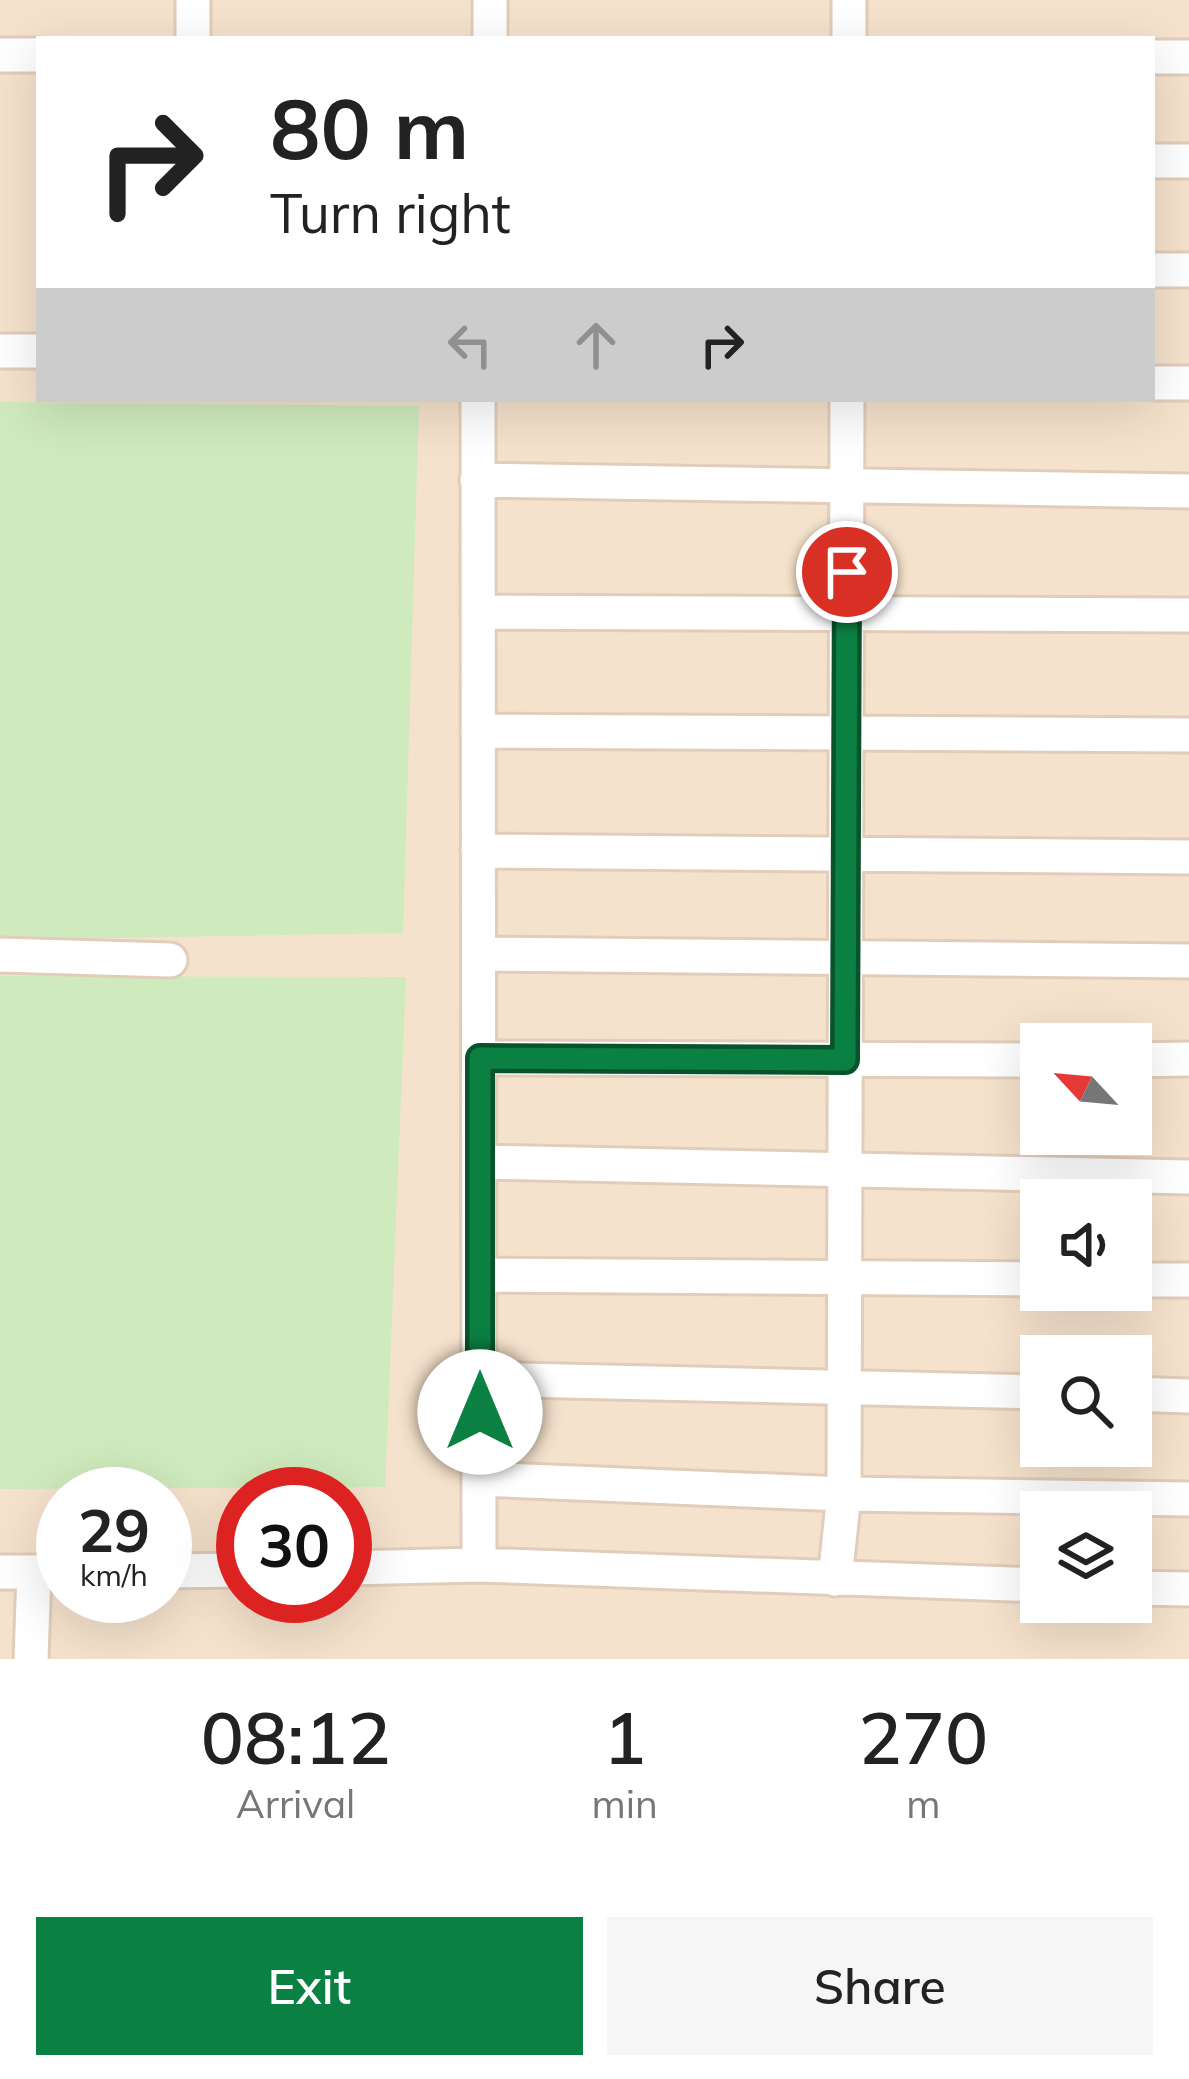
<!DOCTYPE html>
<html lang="en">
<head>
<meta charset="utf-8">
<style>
  body { margin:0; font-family:Mulish,sans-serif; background:#f6f6f6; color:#222; height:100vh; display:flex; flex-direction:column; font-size:45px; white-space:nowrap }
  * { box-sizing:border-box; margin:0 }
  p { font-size:39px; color:#767676 }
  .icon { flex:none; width:66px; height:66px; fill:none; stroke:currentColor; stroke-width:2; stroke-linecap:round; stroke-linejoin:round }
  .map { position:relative; height:1659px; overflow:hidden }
  .drawer { display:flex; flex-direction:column; background:#fff; flex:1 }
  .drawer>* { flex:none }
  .guide { position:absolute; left:36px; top:36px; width:1119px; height:366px; border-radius:0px; box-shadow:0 12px 48px #0002; background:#fff; color:#222; overflow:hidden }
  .needle { width:78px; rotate:296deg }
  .buttons { position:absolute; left:1020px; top:1023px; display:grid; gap:24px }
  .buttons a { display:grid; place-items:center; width:132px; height:132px; border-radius:0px; background:#fff; box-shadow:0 12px 48px #0002; font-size:60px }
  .speed { position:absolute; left:36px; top:1467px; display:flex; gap:24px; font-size:60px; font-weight:700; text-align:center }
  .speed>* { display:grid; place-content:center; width:156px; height:156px; border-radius:50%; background:#fff; box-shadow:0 12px 48px #0002; line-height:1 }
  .speed small { font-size:30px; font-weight:400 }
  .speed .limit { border:18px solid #d22; background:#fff; color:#111 }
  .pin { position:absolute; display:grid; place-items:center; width:102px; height:102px; color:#fff; margin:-51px; border:6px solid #fff; border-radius:50%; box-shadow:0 3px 12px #0007 }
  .me { position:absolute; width:132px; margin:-66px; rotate:0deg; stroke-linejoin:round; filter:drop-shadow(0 0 9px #0008) }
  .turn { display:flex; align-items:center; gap:42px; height:252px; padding:0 36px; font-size:54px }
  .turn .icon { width:156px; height:156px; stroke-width:2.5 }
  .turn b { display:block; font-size:84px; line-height:102px }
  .lanes { display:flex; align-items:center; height:114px; padding:0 36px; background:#0003; justify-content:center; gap:60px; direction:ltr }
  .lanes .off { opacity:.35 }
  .eta { display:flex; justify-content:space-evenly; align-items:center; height:204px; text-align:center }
  .eta b { font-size:72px; font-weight:600; line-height:84px }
  .action { display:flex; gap:24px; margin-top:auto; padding:24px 36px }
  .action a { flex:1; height:138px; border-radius:0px; background:#0b8043; color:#fff; font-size:48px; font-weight:600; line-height:138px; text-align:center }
  .action a+a { background:#f6f6f6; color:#222 }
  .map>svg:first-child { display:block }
  .residential { fill:#f5e2cc; fill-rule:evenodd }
  .green { fill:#cfeabd }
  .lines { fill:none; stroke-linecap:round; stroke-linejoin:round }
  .minor-casing { stroke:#e1cdba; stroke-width:39 }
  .minor { stroke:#fff; stroke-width:33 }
  .route-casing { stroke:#07532c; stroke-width:30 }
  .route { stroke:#0b8043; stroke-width:21 }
</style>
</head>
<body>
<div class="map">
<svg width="1189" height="1659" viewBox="0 0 1189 1659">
  <rect width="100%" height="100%" fill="#fdf1de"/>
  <!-- residential -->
  <path class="residential" d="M0 0H1189V1659H0ZM39 39H1152V399H39ZM1041 1044H1131V1134H1041ZM1041 1200H1131V1290H1041ZM1041 1356H1131V1446H1041ZM63 1494H165V1596H63ZM243 1494H345V1596H243ZM1041 1512H1131V1602H1041Z"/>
  <!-- green -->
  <path class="green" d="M0 402 419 406 403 933 0 940Z
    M0 976 406 977 385 1487 0 1489Z"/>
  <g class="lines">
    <!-- minor casing -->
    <g class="minor-casing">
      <path id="minor" d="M193 0V39
        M490 39V0
        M849 39V0
        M0 55H39
        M1152 57H1189
        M1152 161H1189
        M1152 270H1189
        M0 351H39
        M1152 383H1189
        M478 399 479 1565
        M477 480 1189 491
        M478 612 1189 615
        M478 731 1189 735
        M478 851 1189 857
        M479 954 1189 961
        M0 955 170 960
        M480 1058 1041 1060
        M1131 1060 1189 1059
        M480 1162 1189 1177
        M480 1275 1041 1279
        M1131 1280H1189
        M480 1379 1041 1392
        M1131 1394 1189 1396
        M479 1479 844 1494 1189 1499
        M345 1568 479 1565 1041 1585
        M165 1571 243 1570
        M0 1572H63
        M835 1579 844 1494 847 399
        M1131 1588 1189 1589
        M31 1659 34 1572"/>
    </g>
    <!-- minor -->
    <use href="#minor" class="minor"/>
  </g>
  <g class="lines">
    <!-- route casing -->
    <g class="route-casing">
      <path id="route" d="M480 1412V1058L845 1060 847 572"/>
    </g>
    <!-- route -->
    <use href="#route" class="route"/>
  </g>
</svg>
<div class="buttons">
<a><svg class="needle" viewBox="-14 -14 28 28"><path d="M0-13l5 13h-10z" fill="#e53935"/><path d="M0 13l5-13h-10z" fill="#767676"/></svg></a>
<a><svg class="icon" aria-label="sound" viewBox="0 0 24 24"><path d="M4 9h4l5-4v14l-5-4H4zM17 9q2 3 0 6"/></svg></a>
<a><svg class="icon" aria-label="search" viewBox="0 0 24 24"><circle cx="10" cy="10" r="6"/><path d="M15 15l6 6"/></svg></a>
<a><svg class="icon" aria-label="layers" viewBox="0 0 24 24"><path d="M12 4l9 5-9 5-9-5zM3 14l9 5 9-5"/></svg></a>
</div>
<div class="speed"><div>29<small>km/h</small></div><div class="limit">30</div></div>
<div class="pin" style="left:847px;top:572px;background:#d93025"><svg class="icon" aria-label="arrive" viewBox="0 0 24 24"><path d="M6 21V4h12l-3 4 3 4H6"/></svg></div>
<svg class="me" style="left:480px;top:1412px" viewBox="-20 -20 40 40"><circle r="19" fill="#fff"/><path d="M0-13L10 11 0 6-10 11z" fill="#0b8043"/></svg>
<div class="guide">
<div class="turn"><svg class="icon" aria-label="right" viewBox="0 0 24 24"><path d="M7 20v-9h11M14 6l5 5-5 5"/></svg><div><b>80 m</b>Turn right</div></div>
<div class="lanes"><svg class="icon off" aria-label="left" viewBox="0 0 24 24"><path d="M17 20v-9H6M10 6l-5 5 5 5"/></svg><svg class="icon off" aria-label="ahead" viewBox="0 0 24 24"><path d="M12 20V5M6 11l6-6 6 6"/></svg><svg class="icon" aria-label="right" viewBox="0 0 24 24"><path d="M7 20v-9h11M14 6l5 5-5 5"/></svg></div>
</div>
</div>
<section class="drawer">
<div class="eta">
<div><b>08:12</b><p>Arrival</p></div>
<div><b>1</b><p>min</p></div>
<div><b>270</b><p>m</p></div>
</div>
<div class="action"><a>Exit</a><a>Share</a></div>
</section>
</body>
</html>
